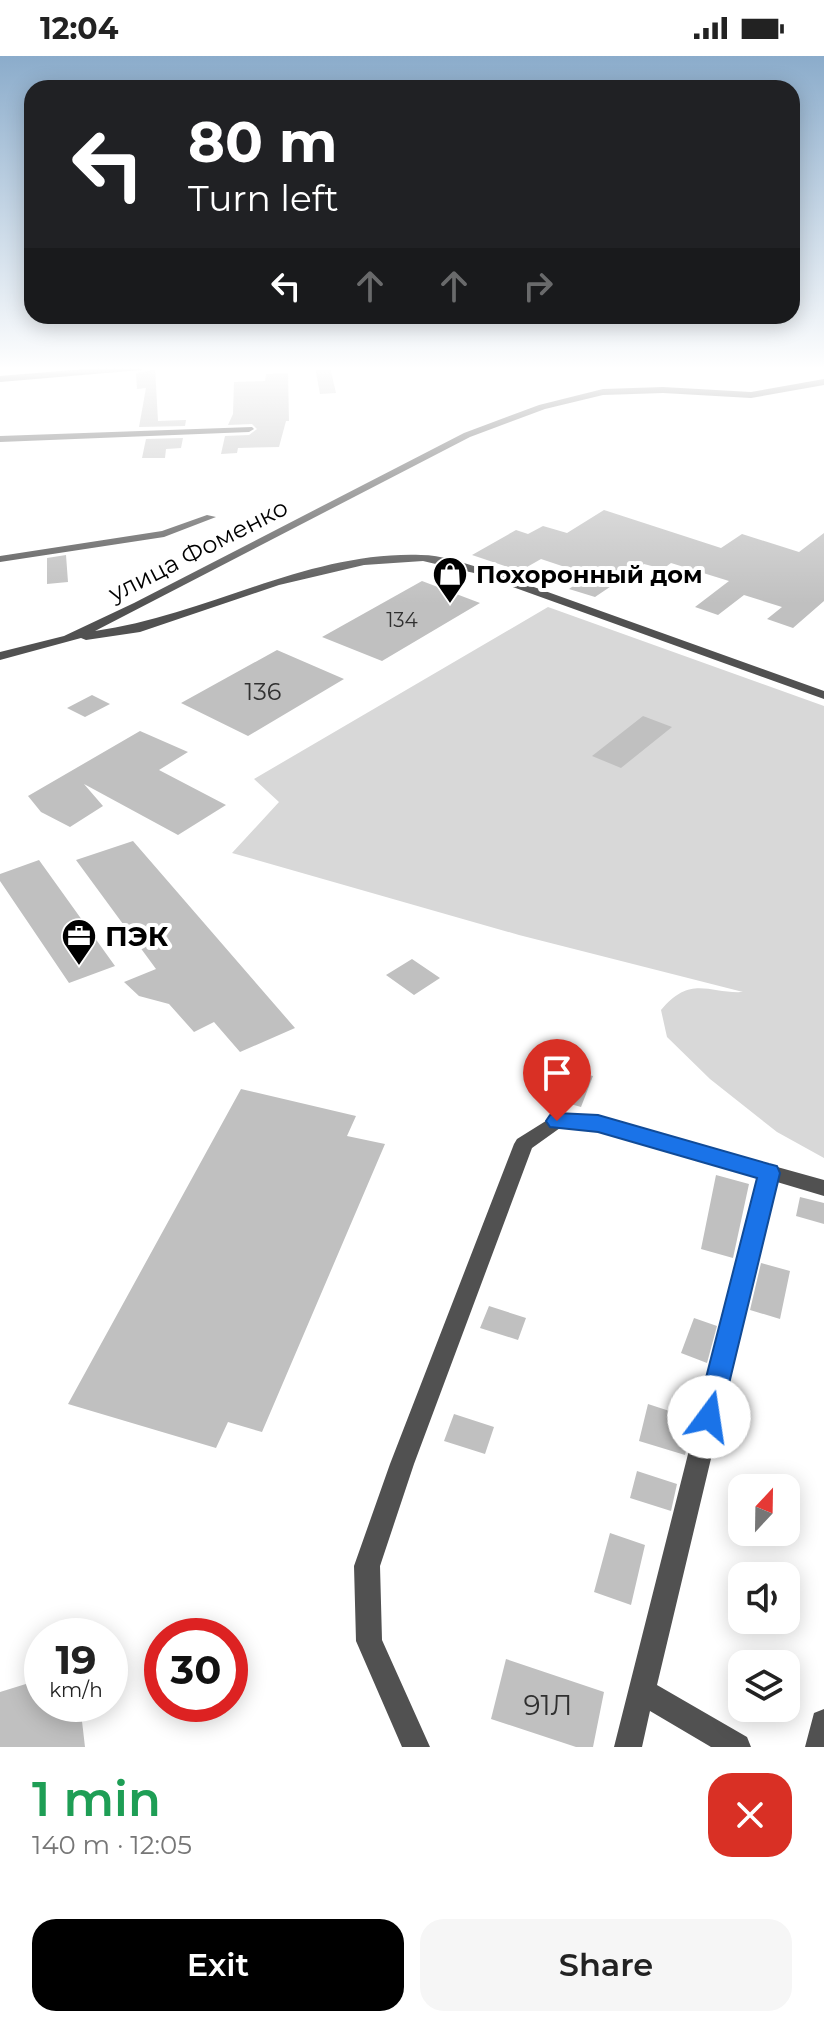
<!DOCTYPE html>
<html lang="en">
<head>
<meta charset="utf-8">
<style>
  body { margin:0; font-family:Montserrat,sans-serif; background:#f6f6f6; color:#222; height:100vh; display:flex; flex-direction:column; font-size:30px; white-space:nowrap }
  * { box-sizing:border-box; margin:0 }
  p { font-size:26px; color:#767676 }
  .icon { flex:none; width:44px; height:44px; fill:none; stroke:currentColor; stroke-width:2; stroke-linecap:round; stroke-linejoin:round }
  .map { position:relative; height:1691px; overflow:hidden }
  .panel { display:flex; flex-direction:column; background:#fff; flex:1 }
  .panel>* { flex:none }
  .hud { position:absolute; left:24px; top:24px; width:776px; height:244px; border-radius:24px; box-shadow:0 4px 20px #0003; background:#202124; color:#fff; overflow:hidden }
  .needle { width:52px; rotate:22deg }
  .controls { position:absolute; left:728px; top:1418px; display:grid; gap:16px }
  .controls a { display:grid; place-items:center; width:72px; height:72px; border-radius:16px; background:#fff; box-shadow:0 4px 20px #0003; font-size:40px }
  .speed { position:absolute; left:24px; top:1562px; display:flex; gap:16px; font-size:40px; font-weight:700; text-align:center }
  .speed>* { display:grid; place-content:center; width:104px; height:104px; border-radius:50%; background:#fff; box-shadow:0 4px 20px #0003; line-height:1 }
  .speed small { font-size:20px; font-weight:400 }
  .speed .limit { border:12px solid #d22; background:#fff; color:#111 }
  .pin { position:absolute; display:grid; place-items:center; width:68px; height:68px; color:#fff; margin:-82px -34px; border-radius:50% 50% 50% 0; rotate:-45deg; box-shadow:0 0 8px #0007 }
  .pin .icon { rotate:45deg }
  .me { position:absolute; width:88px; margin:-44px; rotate:14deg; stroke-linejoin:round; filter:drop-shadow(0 0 6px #0008) }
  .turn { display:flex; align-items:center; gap:28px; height:168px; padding:0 32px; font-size:36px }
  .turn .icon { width:104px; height:104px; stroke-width:2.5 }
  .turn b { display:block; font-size:56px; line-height:68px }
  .lanes { display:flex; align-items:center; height:76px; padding:0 32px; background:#0003; justify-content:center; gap:40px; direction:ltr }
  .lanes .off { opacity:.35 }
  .round { display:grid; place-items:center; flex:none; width:84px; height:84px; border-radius:24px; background:#f6f6f6 }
  .overview { display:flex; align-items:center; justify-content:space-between; height:136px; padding:0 32px }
  h1 { font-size:48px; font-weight:600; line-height:60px; color:#1e9e55 }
  .action { display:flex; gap:16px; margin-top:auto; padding:16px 32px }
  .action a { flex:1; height:92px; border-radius:24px; background:#000; color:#fff; font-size:32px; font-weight:600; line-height:92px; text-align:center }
  .action a+a { background:#f6f6f6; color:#222 }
  .status { display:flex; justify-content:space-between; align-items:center; height:56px; padding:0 40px; background:#fff; direction:ltr }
  .status svg { height:22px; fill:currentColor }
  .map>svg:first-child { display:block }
  .green { fill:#d8d8d8 }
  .building { fill:#c0c0c0 }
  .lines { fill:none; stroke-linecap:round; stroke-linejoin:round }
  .minor { fill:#515151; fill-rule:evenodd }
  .route { fill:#1a73e8; stroke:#114b97; stroke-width:2 }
  .labels { text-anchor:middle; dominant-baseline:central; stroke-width:8; stroke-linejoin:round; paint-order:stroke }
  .far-number-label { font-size:20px; fill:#303030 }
  .far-street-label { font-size:24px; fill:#000; stroke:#fff }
  .far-poi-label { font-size:24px; font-weight:bold; fill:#000; stroke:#fff; text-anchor:start }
  .number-label { font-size:24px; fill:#303030 }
  .poi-label { font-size:28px; font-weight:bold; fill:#000; stroke:#fff; text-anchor:start }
  .near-number-label { font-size:28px; fill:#303030 }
</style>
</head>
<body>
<div class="status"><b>12:04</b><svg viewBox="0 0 49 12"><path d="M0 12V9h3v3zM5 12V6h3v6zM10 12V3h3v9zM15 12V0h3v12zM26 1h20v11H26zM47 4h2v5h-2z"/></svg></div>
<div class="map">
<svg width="824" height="1691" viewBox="0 0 824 1691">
  <rect width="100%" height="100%" fill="#fff"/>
  <!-- green -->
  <path class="green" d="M548 551 824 650V1102L777 1076 710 1023 667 981 661 954C691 918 709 938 743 936L519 879 232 797 279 746 254 723Z"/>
  <!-- building -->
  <path class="building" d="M151 311H155L158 365 186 364 185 370 139 371 146 332 137 333 136 317 150 315Z
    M315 311H330L336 337 320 338Z
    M288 317 289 365H286L279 391 238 392 237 397 221 398 225 380 249 379 257 373 252 368 228 369 233 358 234 326 265 325 266 318Z
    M183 382 181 392 166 393 165 402H142L146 383Z
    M604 454 721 492 742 478 799 496 824 477V545L793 572 767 563 782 551 744 539 718 559 695 551 729 525 671 507 663 513 644 508 595 541 569 533 589 519 541 503 520 515 472 499 516 474 528 478 543 470 567 477Z
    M66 499 68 526 47 528V502Z
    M422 525 480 547 382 605 322 581Z
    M277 594 344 623 248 680 181 647Z
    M92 639 110 648 85 661 67 652Z
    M643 660 672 671 621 712 592 700Z
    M140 675 188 696 159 714 226 749 178 779 84 728 103 750 70 771 41 756 28 740Z
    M133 785 295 972 240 996 214 966 194 976 169 948 139 940 124 926 156 913 76 804Z
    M39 804 115 910 69 927 0 825V818Z
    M412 903 440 922 414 939 386 919Z
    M564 1013 593 1020 581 1051 553 1043Z
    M241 1033 356 1060 347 1080 385 1088 262 1376 228 1366 216 1392 68 1348Z
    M716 1119 749 1128 733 1202 701 1193Z
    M800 1141 824 1147V1168L796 1160Z
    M761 1207 790 1215 780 1263 750 1254Z
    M489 1250 526 1262 518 1284 480 1272Z
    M694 1262 717 1270 707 1307 681 1297Z
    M648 1348 694 1363 685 1399 639 1385Z
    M454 1358 494 1371 485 1398 444 1385Z
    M637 1415 677 1428 671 1455 630 1442Z
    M610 1477 645 1489 631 1549 594 1536Z
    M506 1603 604 1636 593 1691H576L491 1663Z
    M42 1623V1648H80L85 1691H0V1636Z"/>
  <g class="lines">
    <!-- minor -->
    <path class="minor" d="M109 311H145L141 314 0 326V320Z
      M824 323V329L751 342 663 337 603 339 545 353 470 381 95 575C205 560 307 495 421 499 441 499 462 507 481 512L824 635V643L474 517 423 505 364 509 279 529 140 576 86 584 81 582 0 604V596L64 580 134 547 464 377 539 349 603 333 663 331 751 336Z
      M252 371 254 373 249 376 0 386V380Z
      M207 459 216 461 164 481 0 506V500L162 475Z
      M557 1058 598 1061 824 1124V1140L777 1126 657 1629 747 1681 751 1691H711L650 1655 642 1691H614L758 1121 598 1075 560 1072 532 1092 414 1408 380 1510 382 1584 430 1691H402L356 1585 354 1510 390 1408 514 1088 517 1083Z
      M824 1653V1691H805L814 1657Z"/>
  </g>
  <!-- sky -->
  <linearGradient id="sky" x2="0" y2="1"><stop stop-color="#8baccb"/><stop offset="0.57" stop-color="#fff"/><stop offset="1" stop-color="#fff" stop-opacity="0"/></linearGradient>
  <rect width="824" height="548" fill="url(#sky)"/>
  <!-- route -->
  <path class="route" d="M557 1057 598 1059 769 1108 777 1110 780 1117 719 1369 709 1373 700 1369 696 1361 757 1122 598 1076 550 1071 546 1065 550 1059Z"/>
  <!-- icons -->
  <defs>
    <g id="shop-pin" transform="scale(1.8)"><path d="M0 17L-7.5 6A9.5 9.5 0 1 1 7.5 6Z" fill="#000" stroke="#fff"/><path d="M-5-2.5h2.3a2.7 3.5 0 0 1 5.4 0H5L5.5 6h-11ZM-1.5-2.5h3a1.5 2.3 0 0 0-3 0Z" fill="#fff"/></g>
    <g id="office-pin" transform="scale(1.8)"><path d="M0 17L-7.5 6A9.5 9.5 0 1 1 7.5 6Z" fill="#000" stroke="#fff"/><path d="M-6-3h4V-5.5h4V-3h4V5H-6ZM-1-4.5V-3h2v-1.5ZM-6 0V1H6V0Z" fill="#fff"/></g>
  </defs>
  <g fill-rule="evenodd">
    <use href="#shop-pin" x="450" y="518"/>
    <use href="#office-pin" x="79" y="880"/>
  </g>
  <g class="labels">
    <!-- far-number labels -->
    <g class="far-number-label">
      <text x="402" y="564">134</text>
    </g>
    <!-- far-street labels -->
    <g class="far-street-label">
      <text transform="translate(198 494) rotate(-27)">улица Фоменко</text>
    </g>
    <!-- far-poi labels -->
    <g class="far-poi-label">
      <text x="476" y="518">Похоронный дом</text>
    </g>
    <!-- number labels -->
    <g class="number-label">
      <text x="263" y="635">136</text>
    </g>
    <!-- poi labels -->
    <g class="poi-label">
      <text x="105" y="880">ПЭК</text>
    </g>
    <!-- near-number labels -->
    <g class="near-number-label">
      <text x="548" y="1649">91Л</text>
    </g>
  </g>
</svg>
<div class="controls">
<a><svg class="needle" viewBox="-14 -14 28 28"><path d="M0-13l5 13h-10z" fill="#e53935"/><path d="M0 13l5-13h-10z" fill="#767676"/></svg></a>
<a><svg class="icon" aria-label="sound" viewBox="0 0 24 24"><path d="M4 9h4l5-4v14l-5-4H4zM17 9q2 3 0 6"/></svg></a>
<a><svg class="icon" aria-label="layers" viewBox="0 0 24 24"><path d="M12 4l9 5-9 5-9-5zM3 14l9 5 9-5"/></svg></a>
</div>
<div class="speed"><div>19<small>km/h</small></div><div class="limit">30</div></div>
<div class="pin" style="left:557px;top:1065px;background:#d93025"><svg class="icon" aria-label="arrive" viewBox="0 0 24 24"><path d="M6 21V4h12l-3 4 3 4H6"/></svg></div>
<svg class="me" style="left:709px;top:1361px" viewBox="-20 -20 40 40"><circle r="19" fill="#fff"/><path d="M0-13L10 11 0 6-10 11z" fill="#1a73e8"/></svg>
<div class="hud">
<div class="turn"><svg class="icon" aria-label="left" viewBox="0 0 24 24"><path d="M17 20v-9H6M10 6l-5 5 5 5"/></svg><div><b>80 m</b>Turn left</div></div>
<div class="lanes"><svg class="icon" aria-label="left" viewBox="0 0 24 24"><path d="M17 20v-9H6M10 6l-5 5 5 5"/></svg><svg class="icon off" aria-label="ahead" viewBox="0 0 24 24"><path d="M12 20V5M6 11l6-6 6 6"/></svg><svg class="icon off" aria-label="ahead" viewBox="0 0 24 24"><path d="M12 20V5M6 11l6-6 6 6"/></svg><svg class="icon off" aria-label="right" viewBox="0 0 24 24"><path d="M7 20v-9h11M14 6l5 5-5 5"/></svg></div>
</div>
</div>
<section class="panel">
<div class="overview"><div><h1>1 min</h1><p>140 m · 12:05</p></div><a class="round" style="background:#d93025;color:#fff"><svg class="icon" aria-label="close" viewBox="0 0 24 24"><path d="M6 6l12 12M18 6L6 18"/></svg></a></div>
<div class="action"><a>Exit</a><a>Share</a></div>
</section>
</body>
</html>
